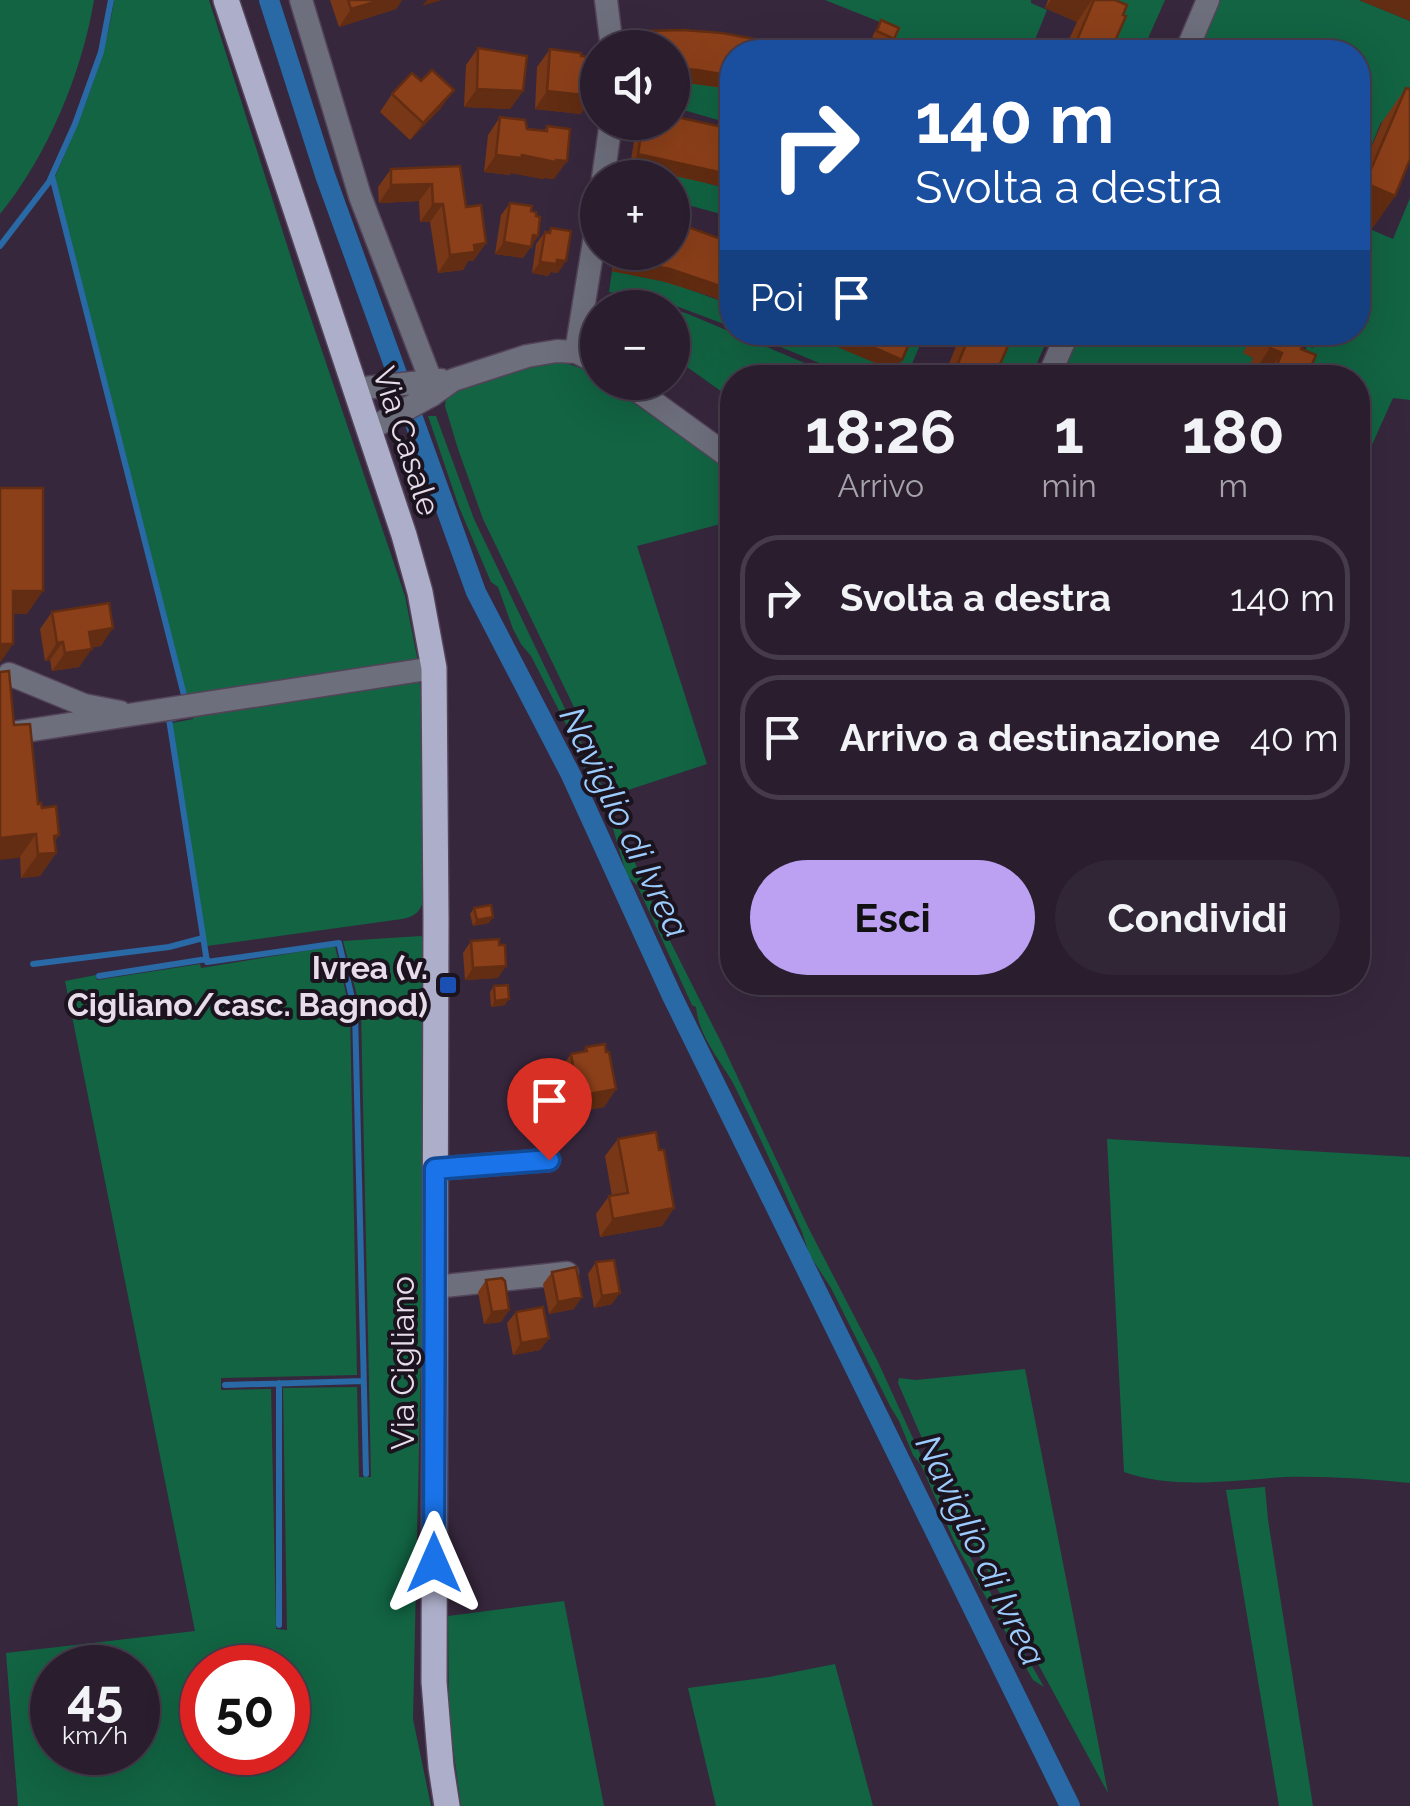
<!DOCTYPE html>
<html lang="it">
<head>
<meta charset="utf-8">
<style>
  body { margin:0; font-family:Raleway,sans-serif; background:#312636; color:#f1f3f6; height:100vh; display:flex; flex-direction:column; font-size:38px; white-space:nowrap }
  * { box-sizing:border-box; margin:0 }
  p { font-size:32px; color:#a5a2aa }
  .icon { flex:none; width:55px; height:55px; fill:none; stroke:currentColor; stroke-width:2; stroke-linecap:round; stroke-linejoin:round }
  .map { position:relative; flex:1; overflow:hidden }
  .panel { position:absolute; left:720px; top:365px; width:650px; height:630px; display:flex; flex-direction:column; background:#291d2e; border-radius:40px; box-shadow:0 10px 40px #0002,0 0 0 2px #453b4a }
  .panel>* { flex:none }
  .banner { position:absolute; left:720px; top:40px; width:650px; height:305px; border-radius:40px; box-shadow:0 10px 40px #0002,0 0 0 2px #453b4a; background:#1a4fa0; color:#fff; overflow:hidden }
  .buttons { position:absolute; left:580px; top:30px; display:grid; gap:20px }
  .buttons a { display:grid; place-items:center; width:110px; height:110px; border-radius:50%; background:#291d2e; box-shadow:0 10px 40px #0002,0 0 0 2px #453b4a; font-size:50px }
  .speed { position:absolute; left:30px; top:1645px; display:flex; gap:20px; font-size:50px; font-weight:700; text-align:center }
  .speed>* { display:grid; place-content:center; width:130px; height:130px; border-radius:50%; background:#291d2e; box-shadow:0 10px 40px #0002,0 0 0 2px #453b4a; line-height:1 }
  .speed small { font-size:25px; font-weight:400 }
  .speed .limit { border:15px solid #d22; background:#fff; color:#111 }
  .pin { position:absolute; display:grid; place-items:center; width:85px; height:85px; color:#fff; margin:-102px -42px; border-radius:50% 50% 50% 0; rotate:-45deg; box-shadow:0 0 10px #0007 }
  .pin .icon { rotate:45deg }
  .me { position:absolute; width:110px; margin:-55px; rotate:0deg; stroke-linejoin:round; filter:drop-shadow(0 0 8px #0008) }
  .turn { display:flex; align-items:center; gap:35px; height:210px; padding:0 30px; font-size:45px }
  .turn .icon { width:130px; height:130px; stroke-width:2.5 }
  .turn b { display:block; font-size:70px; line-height:85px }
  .then { display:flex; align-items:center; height:95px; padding:0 30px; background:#0003; gap:20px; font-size:38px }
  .eta { display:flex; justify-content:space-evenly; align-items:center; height:170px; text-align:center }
  .eta b { font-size:60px; font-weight:700; line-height:70px }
  .primary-button { display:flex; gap:20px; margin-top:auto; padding:20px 30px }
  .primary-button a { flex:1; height:115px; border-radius:60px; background:#bca0f2; color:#111; font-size:40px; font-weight:700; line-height:115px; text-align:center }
  .primary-button a+a { background:#312636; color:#f1f3f6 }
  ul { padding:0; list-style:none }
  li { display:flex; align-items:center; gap:30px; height:125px; margin:0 20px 15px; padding:0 10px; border:5px solid #453b4a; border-radius:40px }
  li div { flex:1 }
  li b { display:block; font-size:38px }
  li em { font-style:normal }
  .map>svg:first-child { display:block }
  .green { fill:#126443; fill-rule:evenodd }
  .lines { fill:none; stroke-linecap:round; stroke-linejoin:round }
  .stream { stroke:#2969a5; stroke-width:6 }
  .canal { stroke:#2969a5; stroke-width:20 }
  .minor-casing { stroke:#534459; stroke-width:25 }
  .major-casing { stroke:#534459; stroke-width:28 }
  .minor { stroke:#6e6f7c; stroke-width:22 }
  .major { stroke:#adafca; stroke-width:25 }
  .wall { fill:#783716 }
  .shaded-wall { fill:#622d12 }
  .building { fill:#8c401a; stroke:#622d12; stroke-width:2.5 }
  .route-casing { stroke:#114b97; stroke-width:25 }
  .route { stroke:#1a73e8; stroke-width:18 }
  .transit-dot { fill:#1a4fb4; stroke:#1b131d; stroke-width:4 }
  .labels { text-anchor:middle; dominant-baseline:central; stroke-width:8; stroke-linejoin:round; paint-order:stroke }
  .street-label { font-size:32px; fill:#e7dcea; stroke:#1b131d }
  .poi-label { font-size:32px; font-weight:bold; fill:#e7dcea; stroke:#1b131d; text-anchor:end }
  .water-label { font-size:35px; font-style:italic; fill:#9cccfe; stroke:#1b131d }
</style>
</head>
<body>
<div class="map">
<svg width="1410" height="1806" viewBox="0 0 1410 1806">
  <rect width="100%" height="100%" fill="#37273d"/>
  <!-- green -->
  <path class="green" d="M0 0H94C82 73 47 157 0 214Z
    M114 0H209L301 289 405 596 418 662 187 698 55 177C80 119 105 62 114 0Z
    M825 0H1031V3L1047 10 1030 52H885L895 28Z
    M1107 0H1165L1142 52H1101Z
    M1219 0H1359L1410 21V87L1393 127 1381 122 1358 179V52H1196Z
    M672 81 732 88V124L673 107Z
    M630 166 676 175 732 190V217L673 201 672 178H628Z
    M1410 198V400L1393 398 1358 476V378L1305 377 1299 365 1307 346 1313 348 1320 333 1358 332V244L1364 246 1368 235 1358 230V224L1393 239Z
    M612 271 671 283 732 305V327L668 303 609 292Z
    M673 309 688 314 838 377 732 378V399L673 357Z
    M747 333H925L906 378 853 377Z
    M1004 333H1050L1031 377 985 378Z
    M1072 333H1264L1243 352 1253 358 1248 371 1251 373 1249 377 1053 378Z
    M548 361C567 362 581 367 597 377L598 382 605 383 732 472V521L637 546 707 764 616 794 483 519 458 449 445 406 446 398 451 393Z
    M428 416H436L474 519 603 788 659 919 722 1044 808 1227 878 1362 957 1534 1044 1687 1033 1680 955 1543 921 1465 913 1455 899 1421 890 1406 831 1288 809 1254 802 1232C780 1182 758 1132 733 1083 719 1058 699 1037 696 1007L692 1005 637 885 627 876 609 815 592 788 571 734 531 656 521 644 513 629 498 587 491 582 459 507Z
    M419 681 423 699 426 896C420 910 418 916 402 919L207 946 172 723 193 719 192 712Z
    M421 936 427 941V1088L413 1719 431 1806H18L6 1653 195 1631 65 981 96 975 97 980 200 964 201 968 335 946 350 1011 357 1375 221 1378V1390L271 1389 276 1629 287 1630 283 1388 357 1387 359 1477H371L361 1011 343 941ZM52 1668H138V1752H52ZM202 1668H288V1752H202Z
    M1107 1139 1410 1157V1483C1369 1479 1328 1476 1286 1477 1234 1480 1174 1490 1124 1472Z
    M1025 1369 1108 1793 978 1553 937 1473 898 1383 899 1378 916 1380Z
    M1265 1487 1268 1520 1313 1806H1279L1226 1490Z
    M564 1601 604 1806H461L449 1718 448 1616Z
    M835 1664 873 1806H716L688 1688 769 1677Z"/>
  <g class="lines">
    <!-- stream -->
    <path class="stream" d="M52 176 186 703
      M0 246 49 182 75 124 101 52 111 0
      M175 718 169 719 207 962 339 943 355 1011 366 1474
      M33 964 169 947 203 938
      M99 976 207 959
      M279 1383V1625
      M225 1385 363 1381"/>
    <!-- canal -->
    <path class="canal" d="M269 0 325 175 476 592 571 775 672 996 1070 1806"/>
    <!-- minor casing -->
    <g class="minor-casing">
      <path id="minor" d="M301 0 360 196 428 373 427 380 432 395
        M606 0 612 48
        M1186 52 1208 0
        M603 178 611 122
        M576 352 598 217
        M1048 378 1068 332
        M626 382 732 459
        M355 389 441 380
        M370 429 432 395 453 380 527 356 557 351 576 352 598 363
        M9 674 84 705 120 712
        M0 735 434 668
        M435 1169 549 1160
        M435 1287 567 1273"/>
    </g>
    <!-- major casing -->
    <g class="major-casing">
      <path id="major" d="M226 0 404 535 420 592 434 668 436 919 434 1682 441 1767 447 1806"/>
    </g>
    <!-- minor -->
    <use href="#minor" class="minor"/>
    <!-- major -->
    <use href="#major" class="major"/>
  </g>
  <!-- wall -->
  <path class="wall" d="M330 0H402L396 9 339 27Z
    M1048 0H1115L1123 15 1115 41 1107 52H1063L1077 22 1045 8Z
    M881 20 894 39 890 45 872 37Z
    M683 30 722 33 760 40 797 51 796 52H732V89L672 81V48H636V43L644 31Z
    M478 48 523 91 510 109 464 107 466 65Z
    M550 49 581 114 535 109 537 67Z
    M1410 87V159L1395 196 1371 230 1358 224V179L1382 122 1406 88 1409 89Z
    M392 94 441 108 410 140 380 112Z
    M500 117 527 129 544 131 547 126 554 179 544 178 543 179 511 173 510 175 484 172 488 135Z
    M637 122H672L720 186 630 166Z
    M460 166 466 207 486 243 473 261H468L463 270 438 273 430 222H420L419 201 379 203 378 187 391 169Z
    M510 203 538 236 523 258 495 254 501 215Z
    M551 228 558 273 551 272 548 276 532 273 536 244 545 232H548Z
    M732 243V305L710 296 662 281 612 271 615 252H672Z
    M962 332H1014L994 378H943Z
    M1254 332H1308L1301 349 1306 378H1249L1251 373 1247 371 1253 358 1243 353Z
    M52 612 101 646 92 647 79 667 52 671 50 660 45 661 40 629Z
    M14 725 38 804 42 808 59 835 55 841 56 853 40 876 21 878Z
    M474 908 489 923 473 926 470 914Z
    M471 941 498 978 465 980 463 953Z
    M494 986 505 1005 491 1007 490 992Z
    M586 1047 616 1089 604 1107 566 1114 558 1072 571 1054 583 1052Z
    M618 1139 659 1150 674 1208 662 1226 600 1237 596 1214 609 1196H612L605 1156Z
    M596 1262 612 1304 594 1308 588 1274Z
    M552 1272 574 1309 549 1314 543 1284Z
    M486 1280 509 1310 501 1322 484 1324 478 1292Z
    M516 1312 549 1338 540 1350 513 1355 507 1323Z"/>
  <!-- shaded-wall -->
  <path class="shaded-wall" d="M381 0H402L396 9 339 27 351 9Z
    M427 0H442L422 6Z
    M1051 0H1092L1077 22 1045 8Z
    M1359 0H1410V21Z
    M672 68 698 70 732 76V89L672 81Z
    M477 89 523 91 510 109 464 107Z
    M454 90 441 108 410 140 423 123Z
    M547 91 593 96 581 114 535 109Z
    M638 154 732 175V190L720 186 630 166Z
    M496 155H522L567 161 554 179 544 178 543 179 511 173 510 175 484 172Z
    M1365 183 1395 196 1371 230 1358 224V194Z
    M432 184 419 201 379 203 391 185Z
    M433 204H443L430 222H420Z
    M533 235 538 236 523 258 495 254 504 242Z
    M486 243 473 261H468L463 270 438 273 450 255 474 245Z
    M621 259 670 269 732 290V305L710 296 662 281 612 271Z
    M557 260 566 261 558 273 551 272 548 276 532 273 540 262Z
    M802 332H839L902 360 894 371Z
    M1270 348 1282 353 1265 376V362L1254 378H1250Z
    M13 591H43L27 614H0Z
    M113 628 101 646 77 650 89 632Z
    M63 642 50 660 45 661 57 643Z
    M0 644H13L0 663Z
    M92 649 79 667 52 671 65 653Z
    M36 834 19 858 0 860V838Z
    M59 835 46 853H56L40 876 21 878 38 854 54 836Z
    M493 917 489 923 473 926 477 920Z
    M506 966 498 978 465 980 473 968Z
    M509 999 505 1005 491 1007 495 1001Z
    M616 1089 604 1107 566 1114 578 1096Z
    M674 1208 662 1226 600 1237 613 1219Z
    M620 1293 612 1304 594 1308 602 1296Z
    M582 1297 574 1309 549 1314 558 1302Z
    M509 1310 501 1322 484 1324 492 1312Z
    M549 1338 540 1350 513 1355 521 1343Z"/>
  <!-- building -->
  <path class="building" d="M348 0H381L351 9Z
    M1094 0H1115L1127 5 1123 15 1126 16 1115 41 1112 40 1106 52H1072Z
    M881 20 899 28 894 39 877 31Z
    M683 30 722 33 760 40 797 51 796 52H732V76L698 70 672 68V48H646L644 31Z
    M478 48 527 56 523 91 477 89Z
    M550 49 581 53V56L597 58 593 96 547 91Z
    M432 70 454 90 423 123 392 94 412 73 421 81Z
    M1406 88 1410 89V159L1395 196 1365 183Z
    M672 116 732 129V175L638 154 643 122H672Z
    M500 117 525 120 527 129 547 131V126L570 129 567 161 556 160 555 162 522 155V158L496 155Z
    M460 166 466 207 481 205 486 243 474 245 475 252 450 255 443 204H433L432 184 391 185V169Z
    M510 203 532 206 531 211 536 212V216L540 217 538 236 533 235 531 247 504 242Z
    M672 224 691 228 732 243V290L670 269 621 259 622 252H672Z
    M551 228 571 231 566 261 557 260V264L540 262 545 232 550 233Z
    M839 332H914L902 360Z
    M971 332H1014L994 378H952Z
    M1273 332H1308L1301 349 1316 355 1306 378H1268L1260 374 1265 362 1276 367 1282 353 1270 348 1274 339 1271 337Z
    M0 488H43V591H13V644H0Z
    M109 603 113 628 89 632 92 649 65 653 63 642 57 643 52 612Z
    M9 671 14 725 30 724 38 804 41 803 42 808 56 806 59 835 54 836 56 853 38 854 36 834 0 838V672Z
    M491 905 493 917 477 920 474 908Z
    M499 939V945H505L506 966 473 968 471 941Z
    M508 985 509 999 495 1001 494 986Z
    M605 1044 606 1052H609L616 1089 578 1096 571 1054 587 1051 586 1047Z
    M656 1132 659 1150H664L674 1208 613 1219 609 1196 628 1193 618 1139Z
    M614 1260 620 1293 602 1296 596 1262Z
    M576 1267 582 1297 558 1302 552 1272Z
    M502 1278 505 1281 509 1310 492 1312 486 1280Z
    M543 1307 549 1338 521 1343 516 1312Z"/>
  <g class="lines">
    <!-- route casing -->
    <g class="route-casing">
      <path id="route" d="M434 1563 435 1169 549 1160"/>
    </g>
    <!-- route -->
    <use href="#route" class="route"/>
  </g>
  <!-- markers -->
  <rect class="transit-dot" x="438" y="975" width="20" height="20" rx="5"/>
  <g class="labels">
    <!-- street labels -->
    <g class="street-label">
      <text transform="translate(407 441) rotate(72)">Via Casale</text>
      <text transform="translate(402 1363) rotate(-90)">Via Cigliano</text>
    </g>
    <!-- poi labels -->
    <g class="poi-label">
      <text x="428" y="967">Ivrea (v.<tspan x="428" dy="37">Cigliano/casc. Bagnod)</tspan></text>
    </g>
    <!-- water labels -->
    <g class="water-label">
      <text transform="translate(625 822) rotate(64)">Naviglio di Ivrea</text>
      <text transform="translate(981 1550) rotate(64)">Naviglio di Ivrea</text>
    </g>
  </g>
</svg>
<div class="buttons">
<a><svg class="icon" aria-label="sound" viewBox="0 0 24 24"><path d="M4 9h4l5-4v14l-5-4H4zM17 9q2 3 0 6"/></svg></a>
<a>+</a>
<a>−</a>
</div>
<div class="speed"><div>45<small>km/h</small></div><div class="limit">50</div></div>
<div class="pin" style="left:549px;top:1160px;background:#d93025"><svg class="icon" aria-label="arrive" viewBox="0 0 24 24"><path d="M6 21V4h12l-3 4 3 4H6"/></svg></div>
<svg class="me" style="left:434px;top:1563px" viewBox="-20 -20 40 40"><path d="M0-17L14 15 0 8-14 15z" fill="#1a73e8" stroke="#fff" stroke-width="4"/></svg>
<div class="banner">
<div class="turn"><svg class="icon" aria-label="right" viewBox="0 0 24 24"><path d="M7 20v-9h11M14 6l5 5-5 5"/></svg><div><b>140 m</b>Svolta a destra</div></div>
<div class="then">Poi<svg class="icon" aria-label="arrive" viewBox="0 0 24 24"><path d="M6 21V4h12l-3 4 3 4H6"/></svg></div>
</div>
<section class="panel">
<div class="eta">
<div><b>18:26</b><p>Arrivo</p></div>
<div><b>1</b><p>min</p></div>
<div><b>180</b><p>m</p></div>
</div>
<ul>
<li><svg class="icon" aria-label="right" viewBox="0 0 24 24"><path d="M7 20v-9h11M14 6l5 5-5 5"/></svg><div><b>Svolta a destra</b></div><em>140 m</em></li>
<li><svg class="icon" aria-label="arrive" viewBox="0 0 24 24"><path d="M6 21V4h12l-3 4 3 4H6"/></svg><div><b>Arrivo a destinazione</b></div><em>40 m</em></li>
</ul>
<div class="primary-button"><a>Esci</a><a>Condividi</a></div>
</section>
</div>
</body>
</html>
